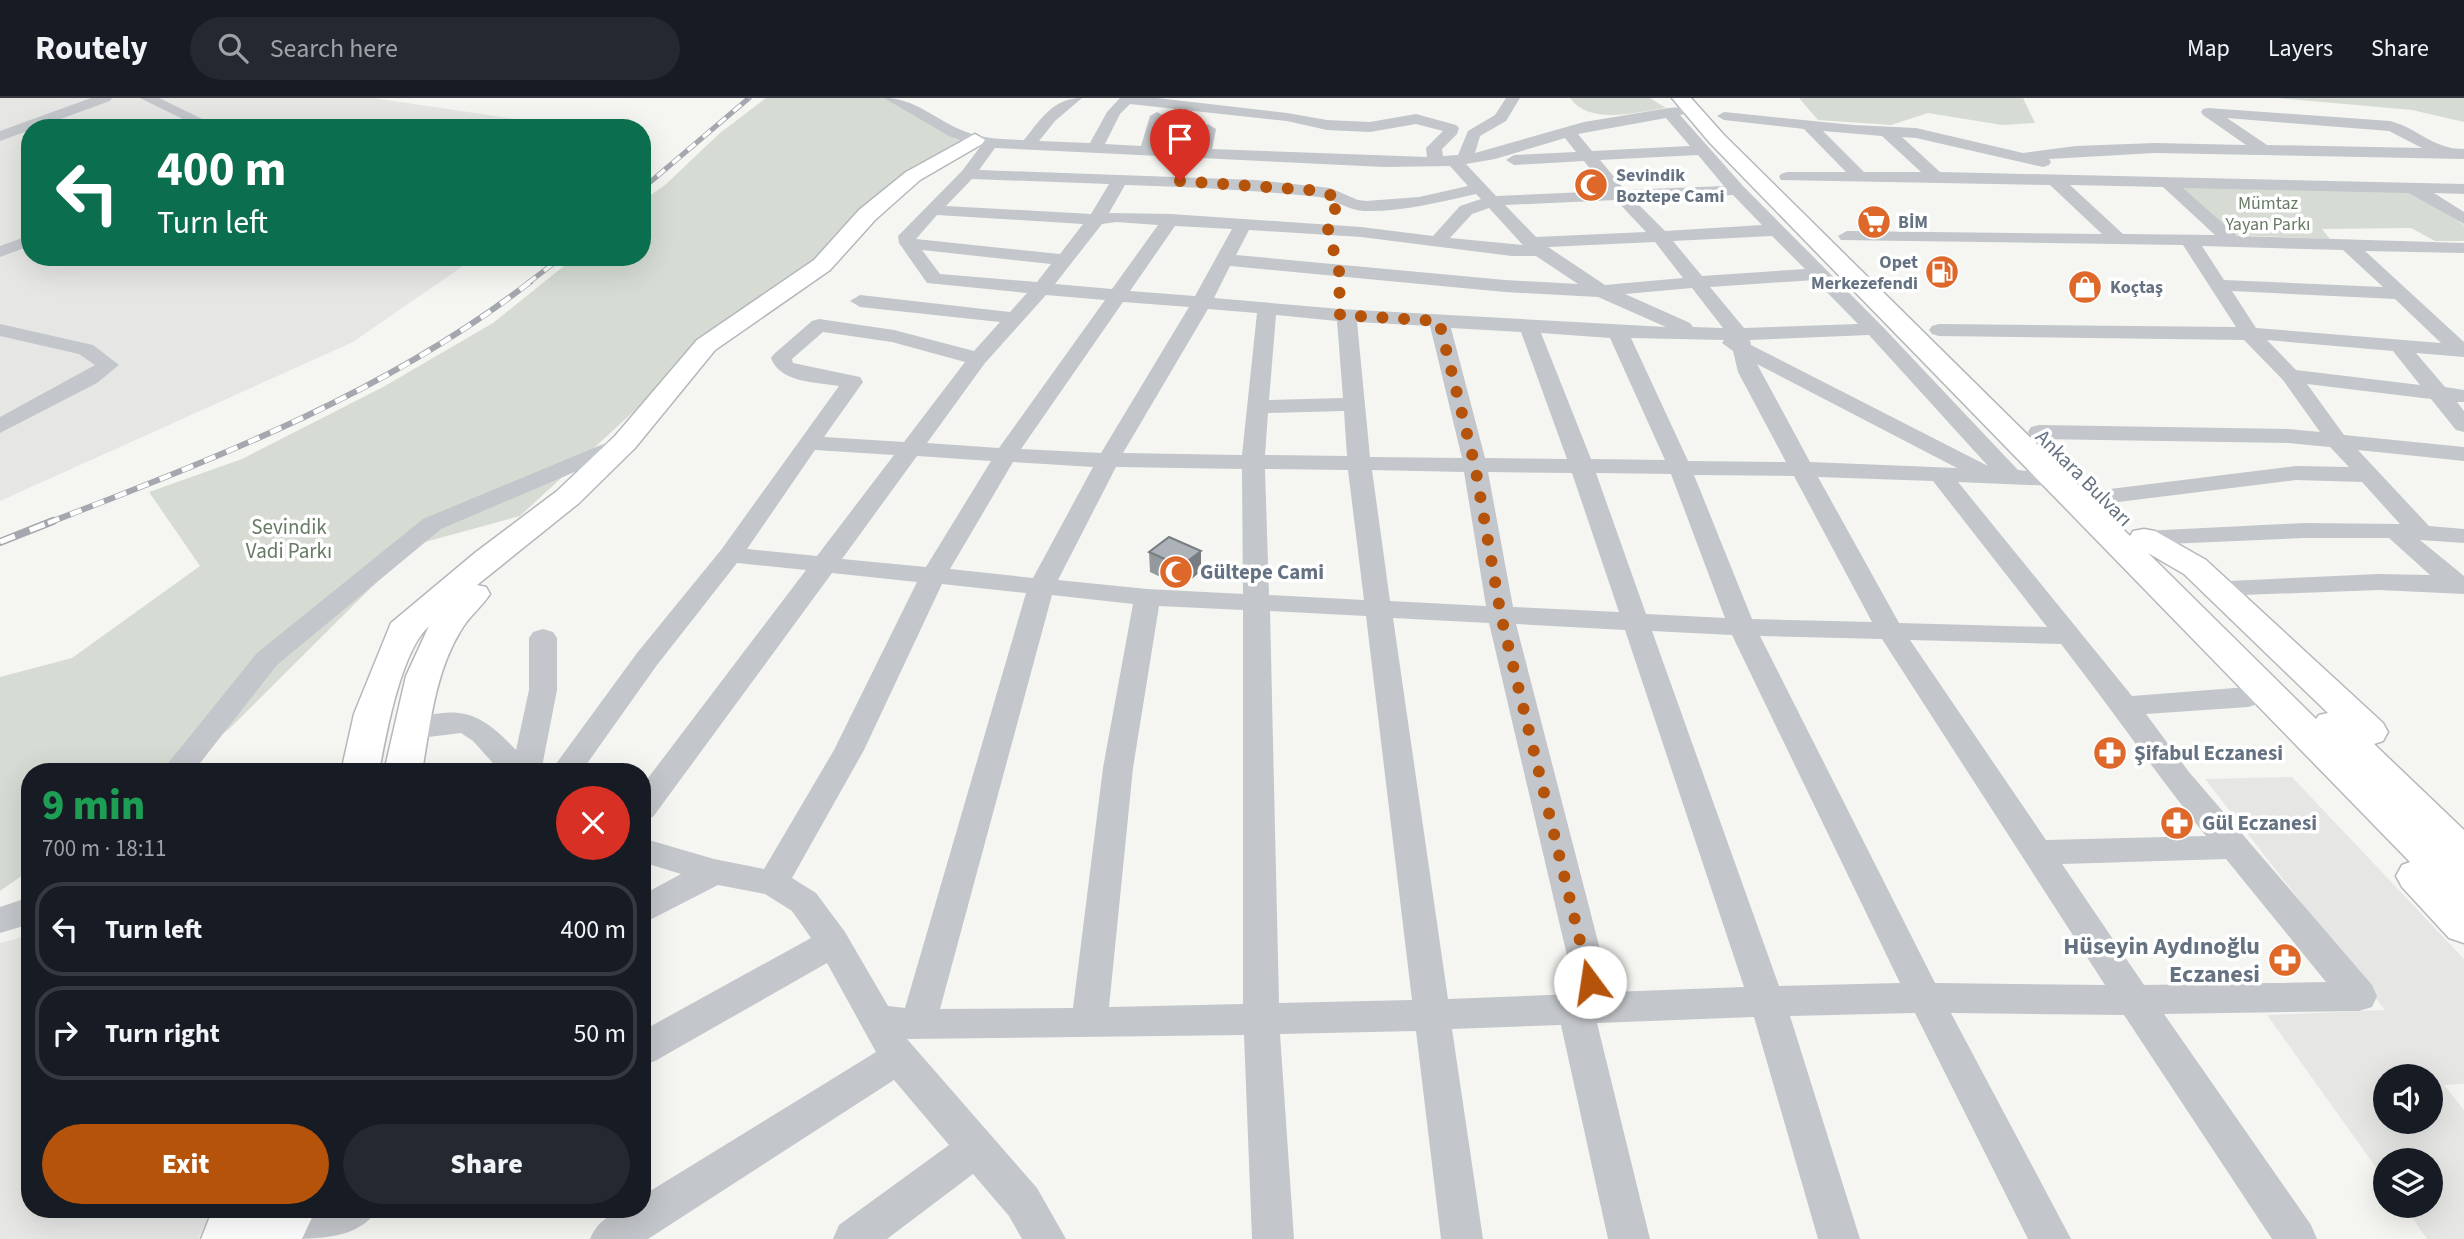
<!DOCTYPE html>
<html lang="en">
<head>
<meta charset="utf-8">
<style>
  body { margin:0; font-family:"Source Sans 3",sans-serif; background:#242831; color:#f1f3f6; height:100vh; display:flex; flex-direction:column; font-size:26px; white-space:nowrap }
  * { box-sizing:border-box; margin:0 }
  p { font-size:23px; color:#9ea1a6 }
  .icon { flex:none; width:38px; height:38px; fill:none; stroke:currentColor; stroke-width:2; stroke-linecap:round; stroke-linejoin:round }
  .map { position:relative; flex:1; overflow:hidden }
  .sheet { position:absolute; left:21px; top:665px; width:630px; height:455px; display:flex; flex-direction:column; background:#171b24; border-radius:28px; box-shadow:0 7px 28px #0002 }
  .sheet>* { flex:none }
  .banner { position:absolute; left:21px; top:21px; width:630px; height:147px; border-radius:28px; box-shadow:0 7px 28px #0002; background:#0b6e4f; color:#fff; overflow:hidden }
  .buttons { position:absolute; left:2373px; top:966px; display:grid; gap:14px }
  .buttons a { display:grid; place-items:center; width:70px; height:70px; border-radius:50%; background:#171b24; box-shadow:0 7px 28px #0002; font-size:35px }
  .pin { position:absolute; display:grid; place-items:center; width:60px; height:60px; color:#fff; margin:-72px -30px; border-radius:50% 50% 50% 0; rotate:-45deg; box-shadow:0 0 7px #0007 }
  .pin .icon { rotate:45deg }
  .me { position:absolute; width:77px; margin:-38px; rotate:346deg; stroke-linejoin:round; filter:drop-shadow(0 0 5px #0008) }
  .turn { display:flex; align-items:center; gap:24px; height:147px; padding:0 21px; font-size:32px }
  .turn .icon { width:91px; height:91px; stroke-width:2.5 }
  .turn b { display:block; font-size:49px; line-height:60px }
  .round { display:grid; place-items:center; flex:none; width:74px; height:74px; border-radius:37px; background:#242831 }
  .headline { display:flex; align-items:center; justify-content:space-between; height:119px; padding:0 21px }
  h1 { font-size:42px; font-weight:800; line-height:52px; color:#1e9e55 }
  .action { display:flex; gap:14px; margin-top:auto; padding:14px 21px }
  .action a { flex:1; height:80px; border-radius:42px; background:#b45309; color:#fff; font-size:28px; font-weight:800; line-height:80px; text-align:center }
  .action a+a { background:#242831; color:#f1f3f6 }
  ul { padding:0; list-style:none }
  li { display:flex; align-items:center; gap:21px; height:94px; margin:0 14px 10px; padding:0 7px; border:4px solid #363941; border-radius:28px }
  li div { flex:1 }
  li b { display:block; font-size:26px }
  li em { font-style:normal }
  header { display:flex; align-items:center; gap:42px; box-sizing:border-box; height:98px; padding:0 35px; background:#171b24; border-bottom:2px solid #363941 }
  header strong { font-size:33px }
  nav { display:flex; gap:38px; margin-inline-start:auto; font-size:24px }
  .search { width:490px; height:63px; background:#242831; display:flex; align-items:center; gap:18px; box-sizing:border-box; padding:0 24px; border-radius:38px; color:#9ea1a6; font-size:26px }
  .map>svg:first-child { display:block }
  .built { fill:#e6e7e5; fill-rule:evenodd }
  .green { fill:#d6dcd3 }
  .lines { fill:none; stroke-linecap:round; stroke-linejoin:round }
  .major-casing { stroke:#b4b8bc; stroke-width:3 }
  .minor { fill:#c3c6ca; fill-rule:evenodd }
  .major { fill:#fff; fill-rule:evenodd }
  .rail-far2-casing { stroke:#a4a8ae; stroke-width:5 }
  .rail-far1-casing { stroke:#a4a8ae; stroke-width:6 }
  .rail-casing { stroke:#a4a8ae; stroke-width:8 }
  .rail-far2 { stroke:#fff; stroke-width:3.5; stroke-dasharray:10; stroke-linecap:butt }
  .rail-far1 { stroke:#fff; stroke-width:4.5; stroke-dasharray:12; stroke-linecap:butt }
  .rail { stroke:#fff; stroke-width:5; stroke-dasharray:16; stroke-linecap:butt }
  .wall { fill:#94999e }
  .shaded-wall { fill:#787d81 }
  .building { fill:#acb2b8; stroke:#787d81; stroke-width:2 }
  .route { stroke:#b45309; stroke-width:12; stroke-dasharray:0 21.6 }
  .labels { text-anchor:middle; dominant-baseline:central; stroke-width:7; stroke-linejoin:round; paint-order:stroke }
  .far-poi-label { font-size:18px; font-weight:bold; fill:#657282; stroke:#fff; text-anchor:start }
  .far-park-label { font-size:18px; fill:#667a64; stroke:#fff }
  .street-label { font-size:21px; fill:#657282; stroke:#fff }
  .park-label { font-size:21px; fill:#667a64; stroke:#fff }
  .poi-label { font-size:21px; font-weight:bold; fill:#657282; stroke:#fff; text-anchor:start }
  .near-poi-label { font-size:24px; font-weight:bold; fill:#657282; stroke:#fff; text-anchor:end }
</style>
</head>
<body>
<header>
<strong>Routely</strong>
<div class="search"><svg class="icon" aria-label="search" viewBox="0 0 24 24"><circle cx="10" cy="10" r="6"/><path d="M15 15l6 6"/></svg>Search here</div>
<nav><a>Map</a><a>Layers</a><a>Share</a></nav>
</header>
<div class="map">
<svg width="2464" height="1141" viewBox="0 0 2464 1141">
  <rect width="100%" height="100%" fill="#f5f6f2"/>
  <!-- built -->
  <path class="built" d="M0 0H374L576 30H30V159H476L353 244 0 403Z
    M2292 679 2464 861V986L2444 987 2464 1012V1141H2427L2404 1108H2431V1062H2385V1082L2267 917 2385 912 2205 681ZM2385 978H2431V1024H2385Z
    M30 837V1111H213L198 1141H0V845Z"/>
  <!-- green -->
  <path class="green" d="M766 0H891L954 35 975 42 941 60 841 147 706 247 520 418 414 447 229 631 168 674H30V772L0 793V579L72 560 200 468 149 394 242 361 383 289 493 225 575 159H642V103L665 87 720 35Z
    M1570 0H1650L1666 10C1637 14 1590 28 1570 0Z
    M1799 0H2023L2035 25 2002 27 1928 15 1891 27 1818 22Z
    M2278 0H2464V24L2412 12Z
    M2181 89 2413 94 2464 127V143H2435L2411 130 2322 131 2330 141 2235 137Z"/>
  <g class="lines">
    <!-- major casing -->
    <g class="major-casing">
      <path id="major" d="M1672 0H1691L1724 37 2130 438 2133 433 2144 431 2155 433 2206 462 2383 625 2388 634 2383 643 2374 646 2464 732V845L2449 840 2402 789 2396 778 2402 767 2410 764 1710 45ZM2148 455 2184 476 2328 615 2319 617 2316 621Z
        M975 36 985 42 982 46 920 82 875 122 830 172 715 252 635 350 579 405 477 487 486 489 490 496C481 510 468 519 460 534 435 575 430 627 422 674H384L406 578 429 528C401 553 386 636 379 674H341L354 616 391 525 476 454 557 393 615 338 697 242 814 162 859 112 906 74Z
        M213 1111H316L302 1141H201Z"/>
    </g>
    <!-- minor -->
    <path class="minor" d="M91 0H112L110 3 0 43V33Z
      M140 0H159L221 30H201Z
      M884 0C914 0 932 19 959 31 980 41 1001 41 1024 42 1041 21 1053 0 1082 0L1055 23 1039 43 1090 45 1107 14 1120 0H1157L1287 15 1327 22 1370 24 1416 16 1456 27 1459 30 1457 36 1442 51 1443 58 1458 57 1468 33 1495 17 1506 0H1520L1506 23 1480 38 1475 55 1584 24 1669 10 1696 8 1698 11 1696 14 1680 17 1743 88 1881 227 2018 372 2063 376 2067 381 2063 386 2055 388 1958 384 2132 598 2248 589 2258 592 2262 599 2258 606 2248 609 2146 616 2189 674 2372 887 2377 898 2372 909 2359 913 2164 916 2311 1127 2317 1141H2272L2124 917 1951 915 2071 1141H2028L1915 915 1790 918 1860 1141H1818L1754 919 1597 925 1650 1141H1608L1561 927 1452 931 1483 1141H1441L1416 933 1280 936 1294 1141H1252L1244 937 907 941 1037 1090 1066 1141H1022L1009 1118 973 1076 887 1141H833L839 1127 949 1047 894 982 648 1141H590C600 1118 618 1111 642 1111V1098L876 954 827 865 655 963 642 968V933L811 840 792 813 765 796 718 787 642 826V797L681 776 642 764V740L714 761 764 771 834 652 917 484 832 475 653 719 642 722V688L806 472 737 465 657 567 581 674H550L637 555 721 452 839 288C816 284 780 285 771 260L774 256 812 223 819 221 894 232 974 253 1000 224 860 209 850 203 860 197 1010 214 1027 195 927 185 899 145 898 138 962 73 980 49 949 38ZM1130 6 1287 23 1327 32 1370 34 1416 26 1443 33 1426 50 1427 59 1212 51 1216 31 1208 26 1200 31 1196 50 1156 48 1164 18 1157 14 1150 18 1141 48 1105 46 1120 16ZM1666 20 1690 48 1592 53 1578 36ZM1565 40 1576 54 1514 57 1506 62 1514 67 1584 63 1608 93 1496 98 1466 66 1495 61ZM995 50 1385 69 1450 68 1468 88 1419 99 1366 103 1358 102 1330 90 1256 82 979 72ZM1698 57 1724 88 1625 92 1600 62ZM972 81 1109 86 1091 116 946 108ZM1125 87C1190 89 1254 92 1319 99 1335 101 1347 112 1364 113 1402 114 1439 104 1476 96L1481 101 1460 108 1433 138 1361 129 1171 116 1109 115ZM1733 97 1762 127 1665 133 1634 102ZM1616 102 1646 134 1536 139 1505 107ZM1489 110 1521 145 1523 147 1450 140 1472 116ZM937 117 1083 126 1060 156 916 141ZM1116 124 1158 127 1112 191 1055 186 1102 126ZM1175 128 1232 131 1195 198 1130 193ZM1249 132 1361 139 1512 158H1536L1578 186 1505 182 1236 157ZM1772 138 1805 171 1702 178 1673 143ZM1655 144 1683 180 1605 187 1548 149ZM922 152 1051 166 1037 184 940 176ZM1230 168 1505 194 1598 199 1666 229 1340 211 1214 200ZM1815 182 1858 226 1744 230 1710 189ZM1692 190 1723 230 1693 229 1690 225 1625 196ZM1046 197 1105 202 999 350 927 345 985 265ZM1123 204 1189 209 1101 355 1021 351ZM1208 211 1257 215 1242 357 1123 355ZM1276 217 1337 223 1343 300 1269 302ZM1357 224 1430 228 1462 360 1370 359ZM1451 230 1521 234 1567 361 1485 360ZM823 234 892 244 965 264 904 344 824 339 863 284 860 279 793 265 792 261ZM1541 235 1610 240 1665 362 1591 361ZM1869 237 1988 368 1751 247 1750 242ZM1631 240 1724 242 1722 245 1733 253 1738 274 1786 364 1688 363ZM1757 266 1957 370 1810 364ZM1344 313 1347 358 1265 357 1268 315ZM815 352 894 357 817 458 747 451ZM917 358 991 363 926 469 842 461ZM1013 364 1093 369 1033 480 950 471ZM1116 369 1242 371 1243 496 1147 491 1058 482ZM1265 371 1348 372 1364 502 1269 497ZM1372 372 1464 374 1486 508 1390 503ZM1488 374 1572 375 1619 514 1513 509ZM1596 375 1671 376 1725 520 1646 516ZM1694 377 1794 378 1872 524 1752 521ZM1818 379 1933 383 2047 529 1899 525ZM942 486 1026 495 905 910 888 908 845 834 816 795 792 780 864 652ZM1052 497 1133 506 1103 670 1073 910 940 911ZM1159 508 1243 512V906L1109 909 1133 670ZM1270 513 1366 518 1412 902 1279 905ZM1393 520 1489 525 1576 896 1448 901ZM1516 526 1625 532 1744 889 1611 894ZM1652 533 1732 537 1900 885 1779 888ZM1760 538 1882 541 2105 887 1935 885ZM1910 542 2061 546C2111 610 2156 676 2206 738L2046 742ZM2226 761 2326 884 2144 887 2062 766Z
      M2208 10 2390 23C2420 31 2432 51 2464 51V61L2155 55 2049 61 2051 64 2049 67 2043 69 1916 40 1902 39 1940 74 2464 86V96L2434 95 2464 114V126L2409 95 2183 90 2237 138 2464 145V155L2365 153 2464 244V259L2416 255 2445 289 2464 292V304H2457L2464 313V334L2456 332 2431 301 2307 286 2344 337 2464 349V363L2358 352 2429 428 2464 431V445L2420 442 2464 478V496L2379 492 2217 498 2208 496 2204 490 2208 484 2379 476 2430 477 2389 440H2304L2144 447 2135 445 2132 440 2135 435 2144 433 2304 425 2400 426 2362 384 2296 382 2102 406 2094 404 2090 399 2094 394 2102 392 2296 368 2349 369 2330 349 2288 345 2039 341 2031 339 2028 334 2031 329 2039 327 2288 331 2320 334 2283 282 2244 242 1939 238 1932 236 1929 232 1932 228 1939 226 2236 229 2183 147 1841 142 1838 138 1847 133 2102 136 2050 87 1781 82 1779 79 1781 76 1787 74H1846L1804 31 1724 22 1717 18 1724 14 1853 27 1916 30 2023 55 2076 48 2155 45 2246 47 2203 17 2201 14 2203 11ZM2227 20 2389 33 2422 50 2267 47ZM1823 33 1882 38 1921 74H1864ZM2070 87 2163 89 2215 137 2123 136ZM2202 148 2343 152 2383 189 2224 182ZM2232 193 2395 201 2441 245 2256 230ZM2267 242 2393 253 2420 287 2296 272Z
      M30 137V148L0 159V148Z
      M0 226 93 247 119 267 97 285 0 335V319L95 267 79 256 0 238Z
      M625 337 633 339 636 344 633 349 441 431 277 567 193 674H161L257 555 423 421Z
      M543 531 553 534 557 540V592L541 674H501L473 643 461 635 412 641 402 638 397 631 402 624C457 608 476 609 516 652L529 592V540L533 534Z
      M30 799V826L0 835V809Z
      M317 1111H377C361 1141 317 1141 283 1141L289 1127Z"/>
    <!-- major -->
    <use href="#major" class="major"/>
    <!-- rail-far2 casing -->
    <g class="rail-far2-casing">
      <path id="rail-far2" d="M642 91 749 0
        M528 185 562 159"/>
    </g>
    <!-- rail-far1 casing -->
    <g class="rail-far1-casing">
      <path id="rail-far1" d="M48 425C216 360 387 295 530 184"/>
    </g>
    <!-- rail casing -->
    <g class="rail-casing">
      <path id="rail" d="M0 444 53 423"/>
    </g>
    <!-- rail-far2 -->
    <use href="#rail-far2" class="rail-far2"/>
    <!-- rail-far1 -->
    <use href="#rail-far1" class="rail-far1"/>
    <!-- rail -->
    <use href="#rail" class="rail"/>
  </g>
  <!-- wall -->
  <path class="wall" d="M1149 454 1201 473 1182 489 1150 474Z"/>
  <!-- shaded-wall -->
  <path class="shaded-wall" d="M1201 453V473L1182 489 1181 468Z"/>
  <!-- building -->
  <path class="building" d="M1169 439 1201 453 1181 468 1149 454Z"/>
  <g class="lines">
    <!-- route -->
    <path class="route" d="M1180 83 1310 92 1339 99 1328 132 1339 172 1340 217 1439 223 1475 368 1501 518 1590 884"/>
  </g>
  <!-- icons -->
  <defs>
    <g id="mosque-disc" transform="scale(1.75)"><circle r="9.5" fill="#dd682a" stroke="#fff"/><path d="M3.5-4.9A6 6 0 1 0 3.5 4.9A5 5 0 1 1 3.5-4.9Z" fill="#fff"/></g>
    <g id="supermarket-disc" transform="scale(1.75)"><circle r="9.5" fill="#dd682a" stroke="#fff"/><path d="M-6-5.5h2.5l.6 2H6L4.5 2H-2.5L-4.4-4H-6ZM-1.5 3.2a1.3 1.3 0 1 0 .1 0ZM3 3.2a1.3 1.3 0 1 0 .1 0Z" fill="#fff"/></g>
    <g id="fuel-disc" transform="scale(1.75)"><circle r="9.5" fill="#dd682a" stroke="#fff"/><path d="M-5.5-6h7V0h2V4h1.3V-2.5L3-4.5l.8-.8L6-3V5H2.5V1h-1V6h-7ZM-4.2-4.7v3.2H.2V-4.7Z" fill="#fff"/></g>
    <g id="shop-disc" transform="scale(1.75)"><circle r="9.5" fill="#dd682a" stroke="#fff"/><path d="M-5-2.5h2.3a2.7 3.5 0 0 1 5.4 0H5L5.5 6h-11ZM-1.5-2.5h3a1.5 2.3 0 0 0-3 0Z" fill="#fff"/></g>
    <g id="pharmacy-disc" transform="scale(1.75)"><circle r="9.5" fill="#dd682a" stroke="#fff"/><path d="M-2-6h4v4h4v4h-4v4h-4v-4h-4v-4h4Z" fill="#fff"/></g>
  </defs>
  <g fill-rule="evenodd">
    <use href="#mosque-disc" x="1591" y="87"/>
    <use href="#supermarket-disc" x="1874" y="124"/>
    <use href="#fuel-disc" x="1942" y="174"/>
    <use href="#shop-disc" x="2085" y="189"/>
    <use href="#mosque-disc" x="1176" y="474"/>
    <use href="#pharmacy-disc" x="2110" y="655"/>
    <use href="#pharmacy-disc" x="2177" y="725"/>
    <use href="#pharmacy-disc" x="2285" y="862"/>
  </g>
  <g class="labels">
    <!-- far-poi labels -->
    <g class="far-poi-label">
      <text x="1616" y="77">Sevindik<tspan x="1616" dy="21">Boztepe Cami</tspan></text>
      <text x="1898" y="124">BİM</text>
      <text x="1918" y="164" text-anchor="end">Opet<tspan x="1918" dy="21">Merkezefendi</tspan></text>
      <text x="2110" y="189">Koçtaş</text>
    </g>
    <!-- far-park labels -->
    <g class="far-park-label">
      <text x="2268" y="105">Mümtaz<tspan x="2268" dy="21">Yayan Parkı</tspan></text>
    </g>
    <!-- street labels -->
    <g class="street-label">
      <text transform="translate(2084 380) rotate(45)">Ankara Bulvarı</text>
    </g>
    <!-- park labels -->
    <g class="park-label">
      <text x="289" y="429">Sevindik<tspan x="289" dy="24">Vadi Parkı</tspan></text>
    </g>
    <!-- poi labels -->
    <g class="poi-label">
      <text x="1200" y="474">Gültepe Cami</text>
      <text x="2134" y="655">Şifabul Eczanesi</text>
      <text x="2202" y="725">Gül Eczanesi</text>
    </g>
    <!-- near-poi labels -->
    <g class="near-poi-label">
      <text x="2260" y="848">Hüseyin Aydınoğlu<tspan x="2260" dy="28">Eczanesi</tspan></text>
    </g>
  </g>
</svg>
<div class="buttons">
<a><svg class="icon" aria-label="sound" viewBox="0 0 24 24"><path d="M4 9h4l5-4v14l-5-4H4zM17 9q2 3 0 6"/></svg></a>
<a><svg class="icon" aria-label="layers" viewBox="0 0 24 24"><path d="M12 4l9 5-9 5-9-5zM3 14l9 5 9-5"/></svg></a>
</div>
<div class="pin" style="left:1180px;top:83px;background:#d93025"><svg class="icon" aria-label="arrive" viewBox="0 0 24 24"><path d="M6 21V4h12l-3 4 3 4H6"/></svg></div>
<svg class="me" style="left:1590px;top:884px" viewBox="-20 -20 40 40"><circle r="19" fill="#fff"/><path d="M0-13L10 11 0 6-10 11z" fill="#b45309"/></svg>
<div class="banner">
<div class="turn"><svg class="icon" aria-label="left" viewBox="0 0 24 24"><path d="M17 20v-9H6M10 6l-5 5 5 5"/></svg><div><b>400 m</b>Turn left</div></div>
</div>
<section class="sheet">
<div class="headline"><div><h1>9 min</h1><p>700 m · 18:11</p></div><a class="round" style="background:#d93025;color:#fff"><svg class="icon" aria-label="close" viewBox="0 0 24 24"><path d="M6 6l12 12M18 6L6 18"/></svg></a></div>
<ul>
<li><svg class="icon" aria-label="left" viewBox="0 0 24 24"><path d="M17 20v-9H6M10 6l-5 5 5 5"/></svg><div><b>Turn left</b></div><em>400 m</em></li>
<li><svg class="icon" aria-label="right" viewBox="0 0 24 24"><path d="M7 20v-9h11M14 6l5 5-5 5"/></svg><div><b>Turn right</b></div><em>50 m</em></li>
</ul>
<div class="action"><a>Exit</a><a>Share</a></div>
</section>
</div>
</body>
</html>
